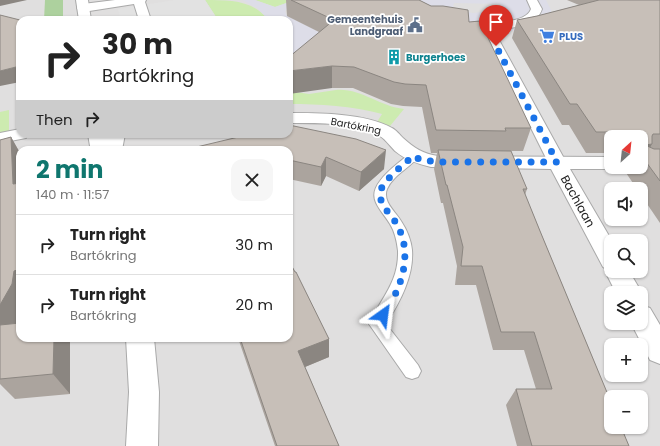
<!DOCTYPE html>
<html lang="en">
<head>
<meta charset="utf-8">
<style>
  body { margin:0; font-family:Poppins,sans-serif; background:#f6f6f6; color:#222; height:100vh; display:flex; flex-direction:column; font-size:15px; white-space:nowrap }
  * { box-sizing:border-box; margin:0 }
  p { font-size:13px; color:#767676 }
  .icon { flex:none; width:22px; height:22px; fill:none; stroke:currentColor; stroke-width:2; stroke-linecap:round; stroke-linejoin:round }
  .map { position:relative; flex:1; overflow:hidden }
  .details { position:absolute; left:16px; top:146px; width:277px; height:196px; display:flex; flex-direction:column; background:#fff; border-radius:12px; box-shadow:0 1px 3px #0004 }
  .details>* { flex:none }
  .top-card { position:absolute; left:16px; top:16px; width:277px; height:122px; border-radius:12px; box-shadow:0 1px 3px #0004; background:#fff; color:#222; overflow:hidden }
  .needle { width:26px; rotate:27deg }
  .fabs { position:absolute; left:604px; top:130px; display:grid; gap:8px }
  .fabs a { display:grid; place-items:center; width:44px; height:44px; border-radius:8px; background:#fff; box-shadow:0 1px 3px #0004; font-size:20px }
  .pin { position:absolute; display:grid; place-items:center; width:34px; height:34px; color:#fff; margin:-41px -17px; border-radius:50% 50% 50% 0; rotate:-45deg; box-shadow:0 0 4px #0007 }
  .pin .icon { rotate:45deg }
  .me { position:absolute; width:44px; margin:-22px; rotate:31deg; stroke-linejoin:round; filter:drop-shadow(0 0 3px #0008) }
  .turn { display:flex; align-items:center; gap:14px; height:84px; padding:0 20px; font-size:18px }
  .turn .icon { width:52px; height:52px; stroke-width:2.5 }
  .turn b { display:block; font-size:28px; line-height:34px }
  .then { display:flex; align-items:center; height:38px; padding:0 20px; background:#0003; gap:8px; font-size:15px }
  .round { display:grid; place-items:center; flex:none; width:42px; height:42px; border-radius:12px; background:#f6f6f6 }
  .summary { display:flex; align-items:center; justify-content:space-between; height:68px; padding:0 20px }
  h1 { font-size:24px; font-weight:700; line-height:30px; color:#0f766e }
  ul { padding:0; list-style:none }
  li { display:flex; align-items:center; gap:12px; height:60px; padding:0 20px; border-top:1px solid #e0e0e0 }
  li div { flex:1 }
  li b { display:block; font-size:15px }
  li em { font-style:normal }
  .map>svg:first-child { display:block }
  .residential { fill:#e0dfdf; fill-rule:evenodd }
  .grass { fill:#cdebb0 }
  .forest { fill:#add19e }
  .parking { fill:#e2e2e2 }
  .plaza { fill:#dddde8; fill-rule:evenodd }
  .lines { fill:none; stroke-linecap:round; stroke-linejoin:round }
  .service-casing { stroke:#a9a9a9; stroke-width:2 }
  .pedestrian-casing { stroke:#a9a9a9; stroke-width:2 }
  .minor-casing { stroke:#a9a9a9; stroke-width:2 }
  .tertiary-casing { stroke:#a9a9a9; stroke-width:2 }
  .service { fill:#fff; fill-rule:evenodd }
  .pedestrian { fill:#fff; fill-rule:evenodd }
  .minor { fill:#fff; fill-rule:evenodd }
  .tertiary { fill:#fff; fill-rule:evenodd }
  .wall { fill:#aba49e }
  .shaded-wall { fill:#8b8681 }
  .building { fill:#c7bfb8; stroke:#8b8681 }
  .route { stroke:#1a73e8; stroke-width:7; stroke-dasharray:0 12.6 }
  .labels { text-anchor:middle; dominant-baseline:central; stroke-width:3.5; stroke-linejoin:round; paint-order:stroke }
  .far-service-label { font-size:10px; font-weight:bold; fill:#4e5e75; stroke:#fff; text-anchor:end }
  .far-shop-label { font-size:10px; font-weight:bold; fill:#366cbe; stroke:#fff; text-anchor:start }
  .far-culture-label { font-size:10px; font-weight:bold; fill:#0d838f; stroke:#fff; text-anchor:start }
  .far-street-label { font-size:10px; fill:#222; stroke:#fff }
  .street-label { font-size:12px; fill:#222; stroke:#fff }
</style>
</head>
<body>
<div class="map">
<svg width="660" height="446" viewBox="0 0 660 446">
  <rect width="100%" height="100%" fill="#f2efe9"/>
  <!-- residential -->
  <path class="residential" d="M0 0H660V446H0ZM20 20H289V134H20ZM611 137H641V167H611ZM20 150H289V338H20ZM611 189H641V219H611ZM611 241H641V271H611ZM611 293H641V323H611ZM611 345H641V375H611ZM611 397H641V427H611Z"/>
  <!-- grass -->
  <path class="grass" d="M205 0C229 0 254 0 268 20H218Z
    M255 0H288L287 3 275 7Z
    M336 90C361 88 380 107 404 109L390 126 377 122 382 114C352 106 320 104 289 104V91L309 94Z
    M9 110V131L0 133V112Z"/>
  <!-- forest -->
  <path class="forest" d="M45 0H63V20H44Z"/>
  <!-- parking -->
  <path class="parking" d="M175 0H205L218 20H121L118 9Z"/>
  <!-- plaza -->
  <path class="plaza" d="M242 0H255L275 7 289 2 288 9 285 11 287 16 321 33 289 79V20H269L257 8Z
    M399 0H546L551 10V14L525 30 489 33ZM454 3 500 4 503 7 498 10 473 13 457 10 453 6Z"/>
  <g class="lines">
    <!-- service casing -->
    <g class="service-casing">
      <path id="service" d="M413 153 419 156C410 168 393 175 387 189 382 202 396 212 401 221 407 230 411 240 412 250 414 276 400 302 386 324L418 365 421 371 418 377 412 379 406 377 369 324C381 298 399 282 398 251 397 242 395 232 390 224 381 209 366 199 380 181 388 170 399 163 409 154Z"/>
    </g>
    <!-- pedestrian casing -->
    <g class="pedestrian-casing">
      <path id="pedestrian" d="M527 0H537L542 9C536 28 510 28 493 29L566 162 563 166 557 167 551 166 548 162 482 30 471 28 469 26 471 24 475 22C489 23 526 24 531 9Z"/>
    </g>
    <!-- minor casing -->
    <g class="minor-casing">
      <path id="minor" d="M115 0H146L145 2 151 20H139L134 4 83 12 79 11 77 8 79 5 83 4Z
        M289 113C319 113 365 113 392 128 396 130 400 135 403 138 414 148 423 154 438 156L611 157V167H618L611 169H570L612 241 611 271H629L642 293 641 294V293H616L605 271 606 269 603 267 551 169 431 167C418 164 406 160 395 151 390 146 386 140 380 136 357 122 315 123 289 123Z
        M20 129V134H29L26 138 0 143V133Z
        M641 305 650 308 660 325V364L650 360 631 323H641Z"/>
    </g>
    <!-- tertiary casing -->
    <g class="tertiary-casing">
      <path id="tertiary" d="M76 0H88L91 20H79Z
        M88 134H106V137L107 134H125L122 150H93L90 146Z
        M126 338H154L159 392 158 446H126L129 392Z"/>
    </g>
    <!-- service -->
    <use href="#service" class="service"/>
    <!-- pedestrian -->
    <use href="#pedestrian" class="pedestrian"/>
    <!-- minor -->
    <use href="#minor" class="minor"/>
    <!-- tertiary -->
    <use href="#tertiary" class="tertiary"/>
  </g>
  <!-- wall -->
  <path class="wall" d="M286 0H419L431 6 469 22 531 128 523 151H500L527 189 525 195 540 231 629 446H517L506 405 516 389H536L524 350H493L476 285H455L457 266 443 203H441L434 169 437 153H431L422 107 403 106 391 104 353 88H332L319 32 287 16Z
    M567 0H660V223L641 195V189H637L622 167H641V137H611V153H586L569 125H562L512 38 517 20 537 16 579 5Z
    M251 134 384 169 359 191 326 176 321 186 289 179V150Z
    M11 137 20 153V322L19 324 20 338H67L70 341V394L15 399 0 384V140Z
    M295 272 329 339V357L305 367 339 446H275L238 338H289Z"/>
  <!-- shaded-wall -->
  <path class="shaded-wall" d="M0 0H27L0 6Z
    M20 66V82L0 86V71Z
    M332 66V88L289 94V71Z
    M653 134 647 145 652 144 644 159 641 152Z
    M11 137 20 153V196L13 184Z
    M386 150 384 169 359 191 361 172Z
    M326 157V176L321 186V167Z
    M20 269V322L7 347 0 339V305L14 271Z
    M54 338H67L70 341V394L53 374Z
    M329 339V357L300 369 298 351Z"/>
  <!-- building -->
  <path class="building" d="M291 0H419L431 6H443L468 10 469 22 480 21 531 128H505L506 131 436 130 426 85 405 84 394 82 354 67 332 66 289 71V57L334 20Z
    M599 0H660V134H653L652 136V144L645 145 654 149H660V181L641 155V137H627L624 132H596L577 104H570L517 20 537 16Z
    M0 15 20 20V66L0 71Z
    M289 125 356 139 386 150 361 172 326 157 321 167 289 160V150H184L251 134H289Z
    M11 137 13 184 20 183V269L14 271 12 284 0 305V140Z
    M438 150 511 151 527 189H523L540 231 611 402V427H621L629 446H532L516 389H552L534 332H501L482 266H461L463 247 447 185H446Z
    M289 261 295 272H296L329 339 298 351 339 446H277L240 338H289Z
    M20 323V338H54L53 374 0 379V325Z"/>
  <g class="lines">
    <!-- route -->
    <path class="route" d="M383 315C402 288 414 253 396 223 391 215 380 205 380 194 380 182 404 165 413 156L421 160 438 162H557L496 46"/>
  </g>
  <!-- icons -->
  <defs>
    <g id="civic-bare" transform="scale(1.2)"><path d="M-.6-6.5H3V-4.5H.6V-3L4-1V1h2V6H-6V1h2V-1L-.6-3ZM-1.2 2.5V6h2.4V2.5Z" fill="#5c6f8a" stroke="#fff" stroke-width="2.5" paint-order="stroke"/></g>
    <g id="supermarket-bare" transform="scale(1.2)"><path d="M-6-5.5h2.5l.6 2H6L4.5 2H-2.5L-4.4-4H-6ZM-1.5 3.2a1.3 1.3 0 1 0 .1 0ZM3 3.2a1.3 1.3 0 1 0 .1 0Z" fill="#3f7fe0" stroke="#fff" stroke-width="2.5" paint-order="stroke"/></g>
    <g id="building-bare" transform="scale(1.2)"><path d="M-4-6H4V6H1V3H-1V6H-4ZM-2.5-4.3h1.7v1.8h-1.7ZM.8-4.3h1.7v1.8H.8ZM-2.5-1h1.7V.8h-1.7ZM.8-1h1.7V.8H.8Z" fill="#0f9aa8" stroke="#fff" stroke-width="2.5" paint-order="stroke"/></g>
  </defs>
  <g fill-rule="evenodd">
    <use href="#civic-bare" x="415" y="25"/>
    <use href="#supermarket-bare" x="547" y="36"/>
    <use href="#building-bare" x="394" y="57"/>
  </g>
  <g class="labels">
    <!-- far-service labels -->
    <g class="far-service-label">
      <text x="403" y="19">Gemeentehuis<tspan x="403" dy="12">Landgraaf</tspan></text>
    </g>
    <!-- far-shop labels -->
    <g class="far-shop-label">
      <text x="559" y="36">PLUS</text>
    </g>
    <!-- far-culture labels -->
    <g class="far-culture-label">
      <text x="406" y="57">Burgerhoes</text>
    </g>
    <!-- far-street labels -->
    <g class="far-street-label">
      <text transform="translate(356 126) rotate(11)">Bartókring</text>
    </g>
    <!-- street labels -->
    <g class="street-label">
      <text transform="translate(578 201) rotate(61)">Bachlaan</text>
    </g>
  </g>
</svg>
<div class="fabs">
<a><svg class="needle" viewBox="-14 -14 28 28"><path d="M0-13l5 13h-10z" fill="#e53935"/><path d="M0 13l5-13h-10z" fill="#767676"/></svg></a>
<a><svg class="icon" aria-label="sound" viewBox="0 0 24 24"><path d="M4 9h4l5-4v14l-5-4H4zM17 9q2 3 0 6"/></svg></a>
<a><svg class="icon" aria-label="search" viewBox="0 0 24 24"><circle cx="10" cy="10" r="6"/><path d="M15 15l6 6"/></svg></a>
<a><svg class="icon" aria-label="layers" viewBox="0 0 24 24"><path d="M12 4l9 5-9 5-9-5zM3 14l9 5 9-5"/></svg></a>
<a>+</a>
<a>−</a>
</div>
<div class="pin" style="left:496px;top:46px;background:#d93025"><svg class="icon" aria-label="arrive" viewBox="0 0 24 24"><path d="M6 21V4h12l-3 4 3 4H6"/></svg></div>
<svg class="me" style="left:383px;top:315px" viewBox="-20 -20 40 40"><path d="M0-17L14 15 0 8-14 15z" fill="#1a73e8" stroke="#fff" stroke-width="4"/></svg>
<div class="top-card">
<div class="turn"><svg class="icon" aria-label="right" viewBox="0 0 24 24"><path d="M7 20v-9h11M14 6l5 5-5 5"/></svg><div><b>30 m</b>Bartókring</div></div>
<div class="then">Then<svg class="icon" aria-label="right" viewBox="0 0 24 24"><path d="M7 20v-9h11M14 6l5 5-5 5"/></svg></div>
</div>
<section class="details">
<div class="summary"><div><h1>2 min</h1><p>140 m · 11:57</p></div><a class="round"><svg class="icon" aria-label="close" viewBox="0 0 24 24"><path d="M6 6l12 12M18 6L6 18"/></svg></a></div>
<ul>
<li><svg class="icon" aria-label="right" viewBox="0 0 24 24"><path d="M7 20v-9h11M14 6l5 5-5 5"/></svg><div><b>Turn right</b><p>Bartókring</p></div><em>30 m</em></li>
<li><svg class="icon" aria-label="right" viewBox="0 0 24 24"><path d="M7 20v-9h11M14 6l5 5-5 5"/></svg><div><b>Turn right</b><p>Bartókring</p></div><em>20 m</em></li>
</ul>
</section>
</div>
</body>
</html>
